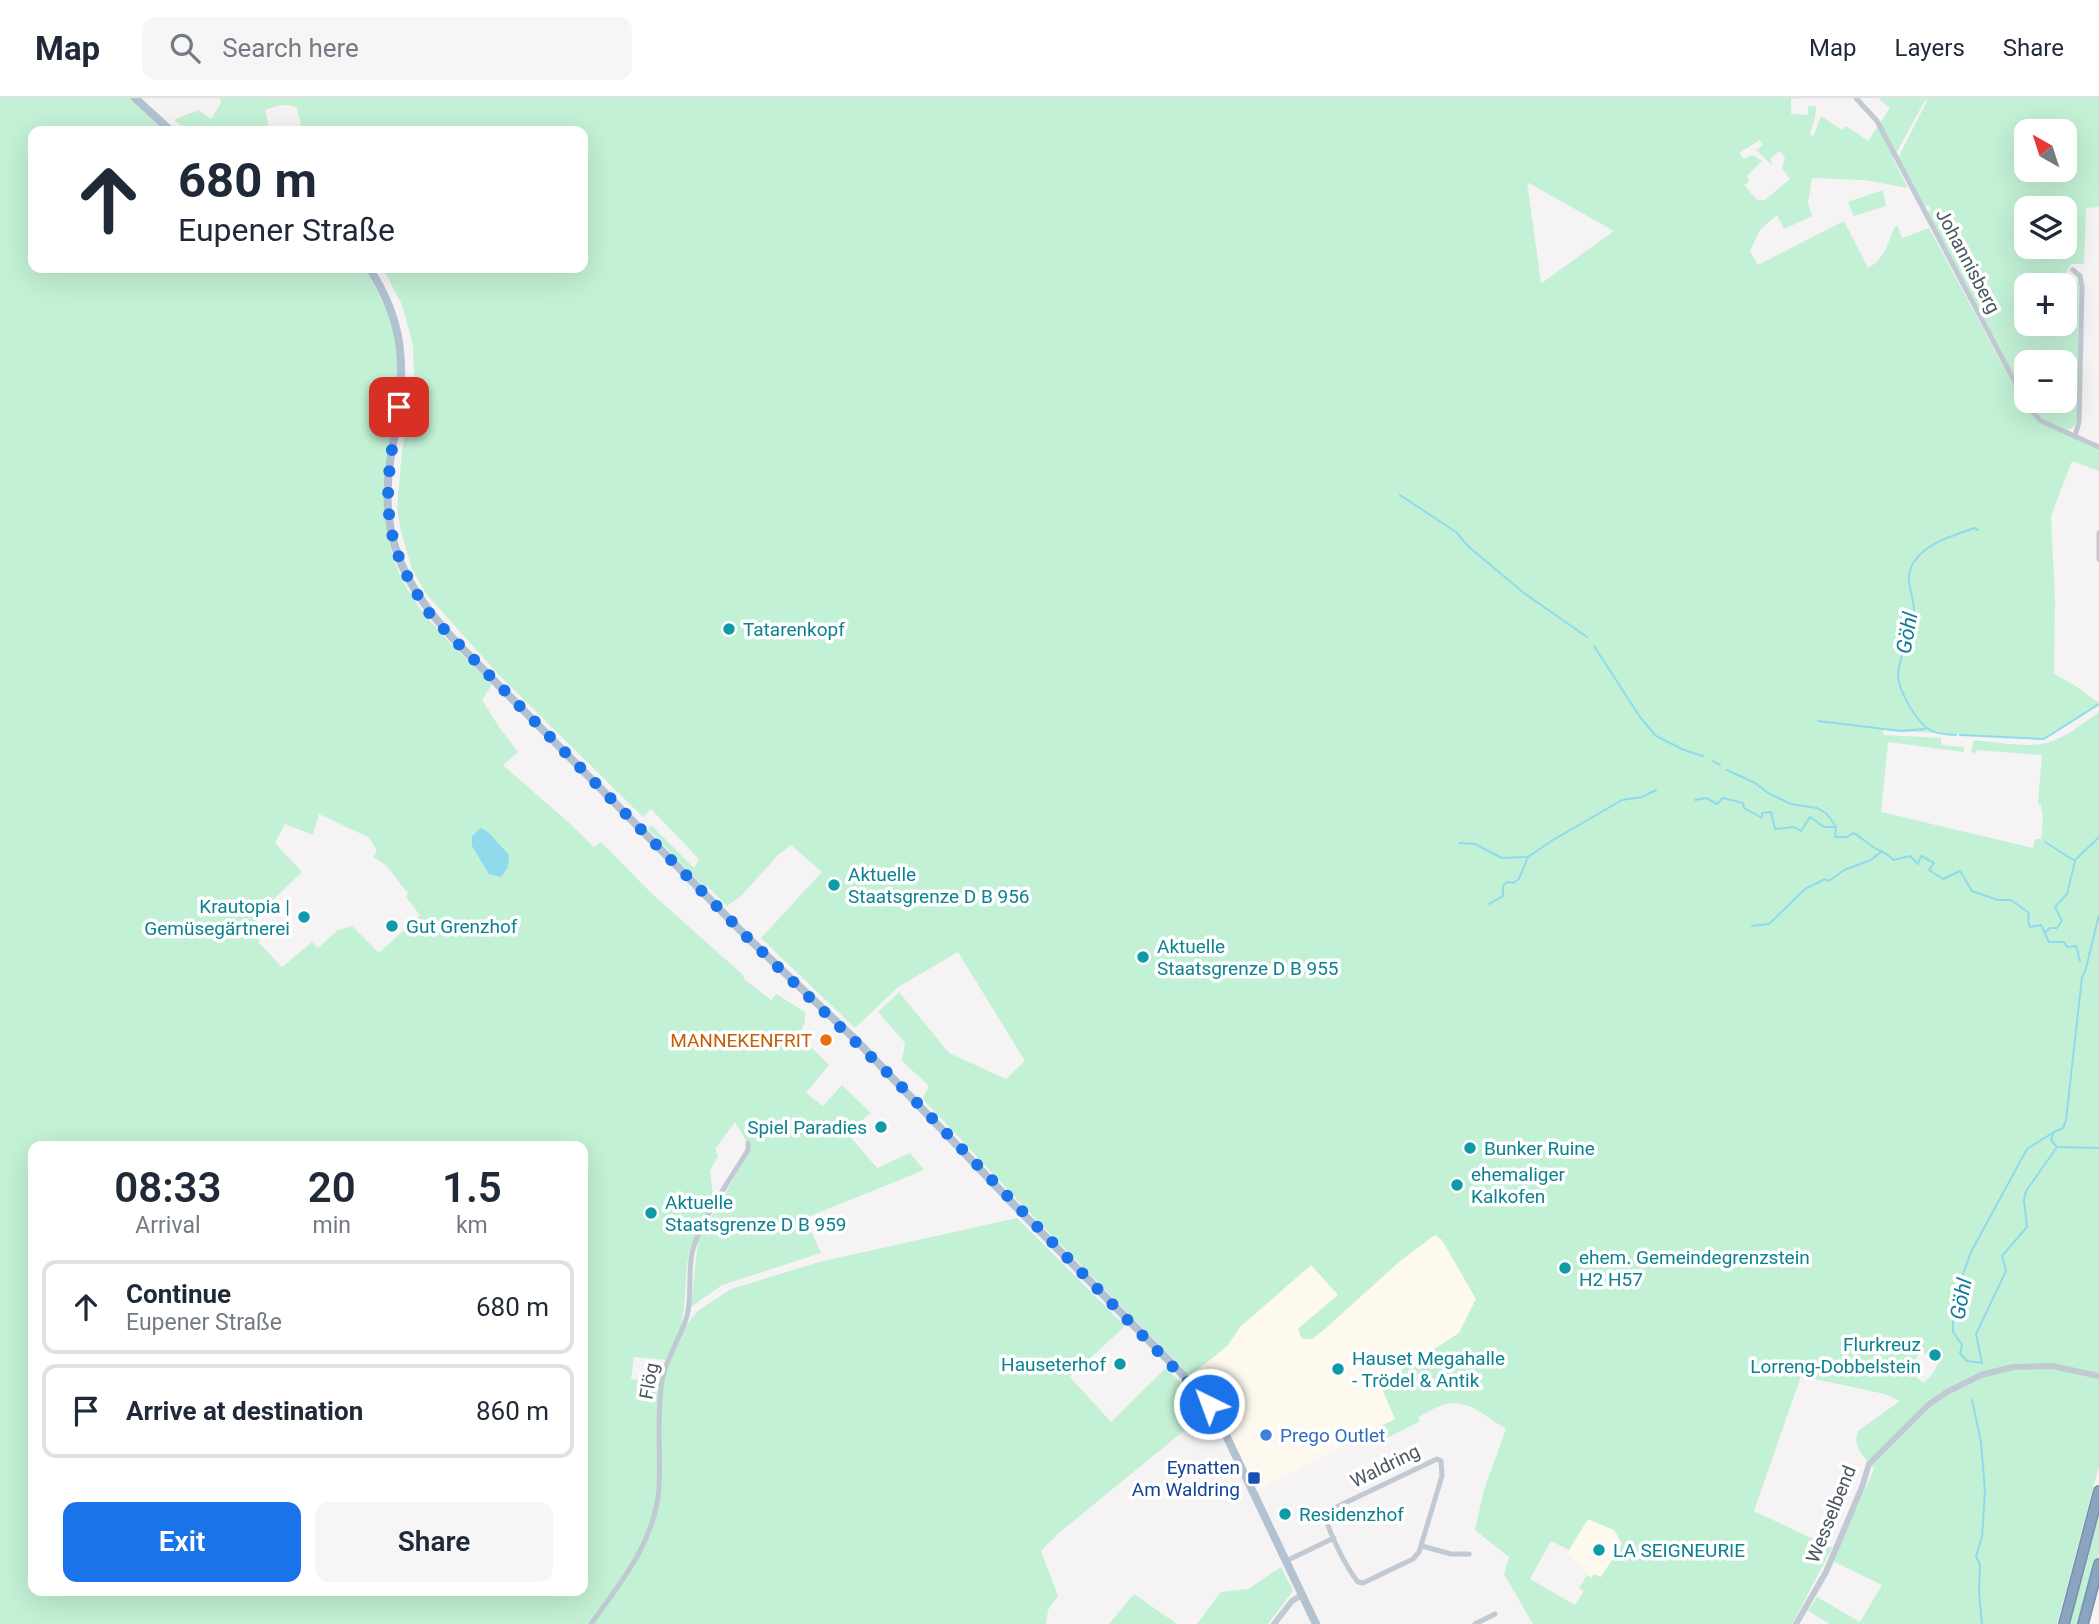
<!DOCTYPE html>
<html lang="en">
<head>
<meta charset="utf-8">
<style>
  body { margin:0; font-family:Roboto,sans-serif; background:#f6f6f7; color:#1f2937; height:100vh; display:flex; flex-direction:column; font-size:26px; white-space:nowrap }
  * { box-sizing:border-box; margin:0 }
  p { font-size:23px; color:#747a83 }
  .icon { flex:none; width:38px; height:38px; fill:none; stroke:currentColor; stroke-width:2; stroke-linecap:round; stroke-linejoin:round }
  .map { position:relative; flex:1; overflow:hidden }
  .side { position:absolute; left:28px; top:1043px; width:560px; height:455px; display:flex; flex-direction:column; background:#fff; border-radius:14px; box-shadow:0 7px 28px #0002 }
  .side>* { flex:none }
  .hud { position:absolute; left:28px; top:28px; width:560px; height:147px; border-radius:14px; box-shadow:0 7px 28px #0002; background:#fff; color:#1f2937; overflow:hidden }
  .needle { width:46px; rotate:321deg }
  .controls { position:absolute; left:2014px; top:21px; display:grid; gap:14px }
  .controls a { display:grid; place-items:center; width:63px; height:63px; border-radius:14px; background:#fff; box-shadow:0 7px 28px #0002; font-size:35px }
  .pin { position:absolute; display:grid; place-items:center; width:60px; height:60px; color:#fff; margin:-30px; border-radius:14px; box-shadow:0 4px 10px #0006 }
  .me { position:absolute; width:77px; margin:-38px; rotate:318deg; stroke-linejoin:round; filter:drop-shadow(0 0 5px #0008) }
  .turn { display:flex; align-items:center; gap:24px; height:147px; padding:0 35px; font-size:32px }
  .turn .icon { width:91px; height:91px; stroke-width:2.5 }
  .turn b { display:block; font-size:49px; line-height:60px }
  .eta { display:flex; justify-content:space-evenly; align-items:center; height:119px; text-align:center }
  .eta b { font-size:42px; font-weight:600; line-height:49px }
  .button { display:flex; gap:14px; margin-top:auto; padding:14px 35px }
  .button a { flex:1; height:80px; border-radius:14px; background:#1a73e8; color:#fff; font-size:28px; font-weight:600; line-height:80px; text-align:center }
  .button a+a { background:#f6f6f7; color:#1f2937 }
  ul { padding:0; list-style:none }
  li { display:flex; align-items:center; gap:21px; height:94px; margin:0 14px 10px; padding:0 21px; border:4px solid #e0e1e3; border-radius:14px }
  li div { flex:1 }
  li b { display:block; font-size:26px }
  li em { font-style:normal }
  header { display:flex; align-items:center; gap:42px; box-sizing:border-box; height:98px; padding:0 35px; background:#fff; border-bottom:2px solid #e0e1e3 }
  header strong { font-size:33px }
  nav { display:flex; gap:38px; margin-inline-start:auto; font-size:24px }
  .search { width:490px; height:63px; background:#f6f6f7; display:flex; align-items:center; gap:18px; box-sizing:border-box; padding:0 24px; border-radius:14px; color:#747a83; font-size:26px }
  .map>svg:first-child { display:block }
  .commercial { fill:#fdf9ef }
  .green { fill:#c3f1d5; fill-rule:evenodd }
  .water { fill:#90daee }
  .lines { fill:none; stroke-linecap:round; stroke-linejoin:round }
  .stream { stroke:#90daee; stroke-width:2 }
  .motorway-casing { stroke:#7690ad; stroke-width:12 }
  .minor { stroke:#c1cad2; stroke-width:5 }
  .tertiary { stroke:#c1cad2; stroke-width:6 }
  .primary { stroke:#b3c2d1; stroke-width:8 }
  .motorway { stroke:#8ba5c1; stroke-width:9 }
  .route { stroke:#1a73e8; stroke-width:12; stroke-dasharray:0 21.6 }
  .culture-dot { fill:#0f9aa8; stroke:#fff; stroke-width:2.5 }
  .food-dot { fill:#e8710a; stroke:#fff; stroke-width:2.5 }
  .shop-dot { fill:#3f7fe0; stroke:#fff; stroke-width:2.5 }
  .transit-dot { fill:#1a4fb4; stroke:#fff; stroke-width:2.5 }
  .labels { text-anchor:middle; dominant-baseline:central; stroke-width:7; stroke-linejoin:round; paint-order:stroke }
  .street-label { font-size:19px; fill:#4a5661; stroke:#fff }
  .culture-label { font-size:19px; fill:#0d838f; stroke:#fff; text-anchor:start }
  .food-label { font-size:19px; fill:#c56008; stroke:#fff; text-anchor:end }
  .shop-label { font-size:19px; fill:#366cbe; stroke:#fff; text-anchor:start }
  .transit-label { font-size:19px; fill:#164399; stroke:#fff; text-anchor:end }
  .water-label { font-size:21px; font-style:italic; fill:#0c7c9b; stroke:#fff }
</style>
</head>
<body>
<header>
<strong>Map</strong>
<div class="search"><svg class="icon" aria-label="search" viewBox="0 0 24 24"><circle cx="10" cy="10" r="6"/><path d="M15 15l6 6"/></svg>Search here</div>
<nav><a>Map</a><a>Layers</a><a>Share</a></nav>
</header>
<div class="map">
<svg width="2099" height="1526" viewBox="0 0 2099 1526">
  <rect width="100%" height="100%" fill="#f5f3f3"/>
  <!-- commercial -->
  <path class="commercial" d="M1434 1137 1442 1141 1476 1201 1459 1235 1383 1284 1381 1288 1395 1321 1257 1392 1217 1312 1201 1289 1190 1278 1227 1248 1241 1228 1311 1167 1338 1197 1298 1231 1326 1230 1399 1164Z
    M1587 1421 1615 1432 1622 1446 1601 1480H1591L1587 1477 1580 1465 1566 1457Z"/>
  <!-- green -->
  <path class="green" d="M0 0H130L165 33H33V170H364C379 195 392 218 398 248 402 269 398 291 395 312 386 371 375 430 404 485 425 525 461 555 492 586L482 602 499 629 518 654 503 667 568 724 594 749 601 744 652 796 742 876 745 882 771 902 776 896 805 914V923L799 937 829 967 806 995 823 1008 842 987 871 1015 847 1035 877 1070 910 1055 924 1072 805 1120 821 1155 722 1187 691 1209 698 1142 751 1051 735 1024 715 1051 718 1058 710 1073 713 1099 717 1102C707 1119 694 1136 689 1155 684 1179 687 1203 681 1226L686 1227 699 1212 731 1191 819 1164 1017 1120 1125 1228 1070 1279 1111 1324 1166 1270 1208 1313 1060 1434 1041 1453 1058 1498 1048 1512 1046 1526H0ZM319 716 368 739 377 752 373 759C394 770 393 779 408 795L406 799 420 817 379 855 352 828 338 832 318 850 312 844 282 869 259 845 256 818 302 774 275 745 285 726 313 737ZM33 1048H583V1493H33ZM634 1259 665 1262 660 1286 631 1281Z
    M220 0H1801L1791 1V16L1808 17V8H1816L1815 19 1810 36 1813 39 1821 18 1842 32 1846 28 1868 43 1890 10 1878 0H2099V109L2086 110 2084 166H2071L2066 174 2068 178 2079 185 2077 320C2073 347 2038 319 2029 308L1927 114 1931 112 1929 108H1923L1897 62 1928 1 1924 4 1893 61 1908 90 1864 82 1812 80 1808 105 1812 118 1784 131 1777 117 1760 132 1750 153 1758 167 1844 123 1868 170C1884 162 1889 143 1895 128L1897 127 1902 140 1929 130 2026 311 2042 325 2099 351V373L2072 363 2051 418 2055 501 2054 576 2074 587 2099 605 2048 639 2039 641 1884 632 1883 637 1941 640V647L1964 649V654L1888 644 1881 714 2033 750 2035 741H2041L2043 720 2041 707 2038 706 2042 657 1976 652V655L1971 654 1974 642C1997 644 2024 650 2046 645 2066 640 2083 625 2099 614V1368L2057 1526H1830L1808 1513 1817 1499 1860 1524 1882 1487 1833 1463 1874 1371C1864 1359 1852 1349 1858 1333L1900 1303 1885 1296 1801 1278 1754 1413 1832 1450 1792 1526H1533L1504 1476 1509 1459 1475 1432 1484 1392 1506 1331C1470 1308 1459 1293 1419 1319V1324L1385 1341 1367 1335 1395 1321 1381 1288 1383 1284 1459 1235 1476 1201 1442 1142 1435 1137 1399 1164 1326 1230 1312 1241H1302L1298 1231 1338 1197 1311 1167 1241 1228 1227 1248 1190 1278 1025 1110 923 1001 929 988 902 963 905 945 878 914 899 894 949 955 1006 981 1025 963 958 854 898 889 855 930 761 840 822 774 791 747 778 757 742 797 727 808 706 787 703 788 648 731 651 727 694 770 699 761 651 711 643 719 499 577 427 497 412 471 401 434 397 410 402 354 414 278 413 247 402 207 383 170H583V33H277L301 28 297 10C288 4 275 8 265 12L270 33H188L174 22 198 12 211 21 221 5ZM2026 33H2065V72H2026ZM1760 42 1763 47 1756 52 1772 67 1770 61 1780 53 1785 60 1782 70 1790 81 1765 102H1757L1744 87 1749 83 1747 78 1762 63 1752 57 1744 61 1739 55ZM1527 84 1614 133 1542 185H1541ZM2026 110H2065V149H2026ZM2026 187H2065V226H2026ZM2026 264H2065V303H2026ZM1920 1253 1940 1263 1931 1278 1923 1285 1909 1273ZM1588 1421 1614 1432 1622 1446 1601 1479 1594 1476 1591 1480 1587 1477 1579 1490 1584 1493 1575 1507 1530 1481 1551 1443 1569 1452Z
    M1883 92 1886 108 1854 118 1848 104Z
    M2099 1406V1455L2080 1526H2067Z
    M1281 1469 1293 1493 1268 1526H1197L1221 1494 1248 1491Z
    M1134 1496 1177 1526H1109Z"/>
  <!-- water -->
  <path class="water" d="M481 730 489 735 509 757 508 769 501 779 489 776 472 748V738Z"/>
  <g class="lines">
    <!-- stream -->
    <path class="stream" d="M1400 397 1456 434 1469 449 1524 495 1587 539
      M1594 548 1640 619 1656 638 1684 652 1703 658
      M1818 623 1901 633 1925 631
      M1956 637C1948 636 1938 637 1930 632 1916 624 1899 593 1898 578 1898 557 1913 536 1914 515 1915 497 1902 481 1914 464 1927 444 1953 438 1974 430L1978 432
      M1960 637 2044 641 2099 606
      M1713 663 1720 667
      M1727 672 1755 685 1768 695 1791 706 1817 710 1826 715 1835 727
      M1695 702 1706 700 1717 706 1723 700 1743 705 1744 710 1762 720V715L1771 714 1775 731 1794 729 1801 733 1810 719 1824 729H1836L1835 739H1847L1853 735C1861 739 1866 744 1873 749 1881 754 1887 754 1893 762L1910 758 1918 766 1921 758 1934 765 1929 772 1943 781 1960 773 1972 793 1998 802H2011L2029 815 2028 822 2030 829 2041 827 2049 844H2064L2067 849 2076 848 2080 863
      M2045 744 2075 763 2067 796 2055 809 2062 823 2057 830H2050L2046 834
      M1459 745 1475 746 1502 760 1528 759 1553 742 1622 702 1642 699 1656 692
      M2075 762 2099 739
      M1489 806 1503 798V788L1507 784 1513 785 1519 781 1528 759
      M1752 828 1769 826 1805 791 1825 781 1829 783 1844 772 1871 762 1882 753
      M2054 1034 2027 1051 1971 1154 1961 1182 1953 1224V1234L1962 1247 1960 1255 1967 1263 1982 1265 1976 1236 2006 1173 2002 1158 2027 1129 2024 1102 2026 1093 2057 1049
      M2056 1048 2051 1042 2054 1034 2063 1030 2066 1022 2082 879 2085 874 2099 817
      M2058 1049 2099 1050
      M1972 1302 1981 1344 1985 1392 1982 1439 1976 1458 1980 1467 1979 1494 1982 1526"/>
    <!-- motorway casing -->
    <g class="motorway-casing">
      <path id="motorway" d="M2064 1526 2099 1393
        M2083 1526 2099 1466"/>
    </g>
    <!-- minor -->
    <path class="minor" d="M1856 0 1877 23 2028 309 2041 323 2099 349
      M2073 172 2080 178 2082 189 2079 324 2075 338
      M2099 435V461
      M1437 1361 1441 1363 1442 1378 1419 1454 1413 1461 1363 1485 1358 1484C1348 1472 1324 1428 1326 1414Z
      M1422 1448 1451 1456H1469
      M1286 1463 1334 1440
      M591 1526C621 1484 655 1444 659 1390 661 1354 656 1319 662 1283 666 1260 680 1241 687 1218 692 1198 688 1175 692 1155 698 1126 732 1079 748 1052V1045
      M1475 1526 1495 1516"/>
    <!-- tertiary -->
    <path class="tertiary" d="M1274 1526 1292 1503 1302 1497
      M1796 1526 1826 1474 1862 1389 1869 1366 1928 1307 1947 1294 1981 1277 2013 1269 2052 1268 2099 1278"/>
    <!-- primary -->
    <path class="primary" d="M135 0 171 33
      M369 170C404 223 406 268 396 329 391 355 386 382 388 409 391 466 422 508 460 548L747 839 857 943 1021 1114 1200 1294 1222 1329 1316 1526"/>
    <!-- motorway -->
    <use href="#motorway" class="motorway"/>
  </g>
  <g class="lines">
    <!-- route -->
    <path class="route" d="M399 309C383 398 378 442 432 519L747 839 898 985 1209 1306"/>
  </g>
  <!-- markers -->
  <g class="culture-dot">
    <circle cx="729" cy="531" r="7"/>
    <circle cx="834" cy="787" r="7"/>
    <circle cx="304" cy="819" r="7"/>
    <circle cx="392" cy="828" r="7"/>
    <circle cx="1143" cy="859" r="7"/>
    <circle cx="881" cy="1029" r="7"/>
    <circle cx="1470" cy="1050" r="7"/>
    <circle cx="1457" cy="1087" r="7"/>
    <circle cx="651" cy="1115" r="7"/>
    <circle cx="1565" cy="1170" r="7"/>
    <circle cx="1935" cy="1257" r="7"/>
    <circle cx="1120" cy="1266" r="7"/>
    <circle cx="1338" cy="1271" r="7"/>
    <circle cx="1285" cy="1416" r="7"/>
    <circle cx="1599" cy="1452" r="7"/>
  </g>
  <circle class="food-dot" cx="826" cy="942" r="7"/>
  <circle class="shop-dot" cx="1266" cy="1337" r="7"/>
  <rect class="transit-dot" x="1247" y="1373" width="14" height="14" rx="3.5"/>
  <g class="labels">
    <!-- street labels -->
    <g class="street-label">
      <text transform="translate(1968 163) rotate(62)">Johannisberg</text>
      <text transform="translate(649 1283) rotate(-80)">Flög</text>
      <text transform="translate(1385 1368) rotate(-26)">Waldring</text>
      <text transform="translate(1831 1416) rotate(-68)">Wesselbend</text>
    </g>
    <!-- culture labels -->
    <g class="culture-label">
      <text x="743" y="531">Tatarenkopf</text>
      <text x="848" y="776">Aktuelle<tspan x="848" dy="22">Staatsgrenze D B 956</tspan></text>
      <text x="290" y="808" text-anchor="end">Krautopia |<tspan x="290" dy="22">Gemüsegärtnerei</tspan></text>
      <text x="406" y="828">Gut Grenzhof</text>
      <text x="1157" y="848">Aktuelle<tspan x="1157" dy="22">Staatsgrenze D B 955</tspan></text>
      <text x="867" y="1029" text-anchor="end">Spiel Paradies</text>
      <text x="1484" y="1050">Bunker Ruine</text>
      <text x="1471" y="1076">ehemaliger<tspan x="1471" dy="22">Kalkofen</tspan></text>
      <text x="665" y="1104">Aktuelle<tspan x="665" dy="22">Staatsgrenze D B 959</tspan></text>
      <text x="1579" y="1159">ehem. Gemeindegrenzstein<tspan x="1579" dy="22">H2 H57</tspan></text>
      <text x="1921" y="1246" text-anchor="end">Flurkreuz<tspan x="1921" dy="22">Lorreng-Dobbelstein</tspan></text>
      <text x="1352" y="1260">Hauset Megahalle<tspan x="1352" dy="22">- Trödel &amp; Antik</tspan></text>
      <text x="1106" y="1266" text-anchor="end">Hauseterhof</text>
      <text x="1299" y="1416">Residenzhof</text>
      <text x="1613" y="1452">LA SEIGNEURIE</text>
    </g>
    <!-- food labels -->
    <g class="food-label">
      <text x="812" y="942">MANNEKENFRIT</text>
    </g>
    <!-- shop labels -->
    <g class="shop-label">
      <text x="1280" y="1337">Prego Outlet</text>
    </g>
    <!-- transit labels -->
    <g class="transit-label">
      <text x="1240" y="1369">Eynatten<tspan x="1240" dy="22">Am Waldring</tspan></text>
    </g>
    <!-- water labels -->
    <g class="water-label">
      <text transform="translate(1907 535) rotate(-80)">Göhl</text>
      <text transform="translate(1961 1201) rotate(-79)">Göhl</text>
    </g>
  </g>
</svg>
<div class="controls">
<a><svg class="needle" viewBox="-14 -14 28 28"><path d="M0-13l5 13h-10z" fill="#e53935"/><path d="M0 13l5-13h-10z" fill="#747a83"/></svg></a>
<a><svg class="icon" aria-label="layers" viewBox="0 0 24 24"><path d="M12 4l9 5-9 5-9-5zM3 14l9 5 9-5"/></svg></a>
<a>+</a>
<a>−</a>
</div>
<div class="pin" style="left:399px;top:309px;background:#d93025"><svg class="icon" aria-label="arrive" viewBox="0 0 24 24"><path d="M6 21V4h12l-3 4 3 4H6"/></svg></div>
<svg class="me" style="left:1209px;top:1306px" viewBox="-20 -20 40 40"><circle r="17" fill="#1a73e8" stroke="#fff" stroke-width="3"/><path d="M0-11L8 9 0 5-8 9z" fill="#fff"/></svg>
<div class="hud">
<div class="turn"><svg class="icon" aria-label="ahead" viewBox="0 0 24 24"><path d="M12 20V5M6 11l6-6 6 6"/></svg><div><b>680 m</b>Eupener Straße</div></div>
</div>
<section class="side">
<div class="eta">
<div><b>08:33</b><p>Arrival</p></div>
<div><b>20</b><p>min</p></div>
<div><b>1.5</b><p>km</p></div>
</div>
<ul>
<li><svg class="icon" aria-label="ahead" viewBox="0 0 24 24"><path d="M12 20V5M6 11l6-6 6 6"/></svg><div><b>Continue</b><p>Eupener Straße</p></div><em>680 m</em></li>
<li><svg class="icon" aria-label="arrive" viewBox="0 0 24 24"><path d="M6 21V4h12l-3 4 3 4H6"/></svg><div><b>Arrive at destination</b></div><em>860 m</em></li>
</ul>
<div class="button"><a>Exit</a><a>Share</a></div>
</section>
</div>
</body>
</html>
